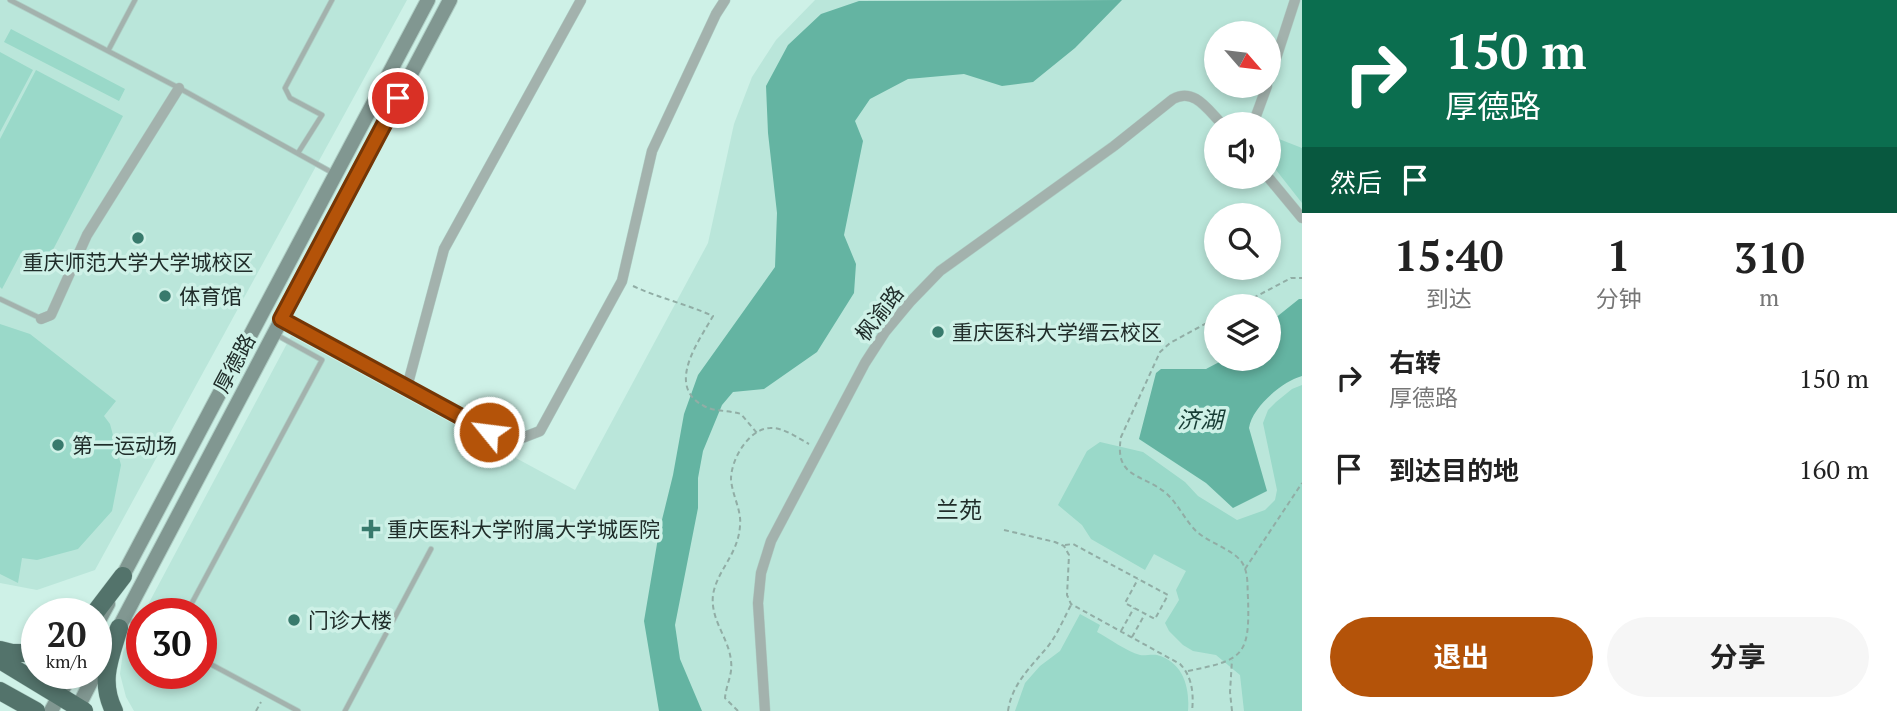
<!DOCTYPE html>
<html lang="zh">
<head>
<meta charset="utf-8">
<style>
  body { margin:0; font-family:"PT Serif","Noto Sans SC",serif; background:#f6f6f6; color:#222; height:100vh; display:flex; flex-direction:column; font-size:26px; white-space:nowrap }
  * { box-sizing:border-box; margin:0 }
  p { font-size:23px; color:#767676 }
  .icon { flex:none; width:38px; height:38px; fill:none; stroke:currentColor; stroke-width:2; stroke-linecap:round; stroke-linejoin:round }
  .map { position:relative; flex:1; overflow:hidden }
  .panel { display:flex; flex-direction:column; background:#fff; width:595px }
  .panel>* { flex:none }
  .top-card { background:#0b6e4f; color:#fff; overflow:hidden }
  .needle { width:46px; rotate:118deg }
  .buttons { position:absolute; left:1204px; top:21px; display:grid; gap:14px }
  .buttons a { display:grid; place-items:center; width:77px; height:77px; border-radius:50%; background:#fff; box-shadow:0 4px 10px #0003; font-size:35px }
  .speed { position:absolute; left:21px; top:598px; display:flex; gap:14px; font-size:35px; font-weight:700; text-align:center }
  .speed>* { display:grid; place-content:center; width:91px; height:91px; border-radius:50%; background:#fff; box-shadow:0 4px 10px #0003; line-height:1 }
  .speed small { font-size:18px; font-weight:400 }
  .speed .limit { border:10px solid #d22; background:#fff; color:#111 }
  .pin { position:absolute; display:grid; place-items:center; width:60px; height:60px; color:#fff; margin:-30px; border:4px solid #fff; border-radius:50%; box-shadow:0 2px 7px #0007 }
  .me { position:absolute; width:77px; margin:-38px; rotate:299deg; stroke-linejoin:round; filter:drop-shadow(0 0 5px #0008) }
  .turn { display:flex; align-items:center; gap:24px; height:147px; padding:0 28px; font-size:32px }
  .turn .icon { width:91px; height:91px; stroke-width:2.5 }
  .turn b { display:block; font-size:49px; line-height:60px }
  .then { display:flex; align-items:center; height:66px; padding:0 28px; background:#0003; gap:14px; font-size:26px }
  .eta { display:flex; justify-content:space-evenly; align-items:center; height:119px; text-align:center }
  .eta b { font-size:42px; font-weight:700; line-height:49px }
  .button { display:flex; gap:14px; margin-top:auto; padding:14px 28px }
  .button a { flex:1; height:80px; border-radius:42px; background:#b45309; color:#fff; font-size:28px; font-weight:700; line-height:80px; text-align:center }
  .button a+a { background:#f6f6f6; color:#222 }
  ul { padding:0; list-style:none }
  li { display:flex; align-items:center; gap:21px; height:91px; padding:0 28px }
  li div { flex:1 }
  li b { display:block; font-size:26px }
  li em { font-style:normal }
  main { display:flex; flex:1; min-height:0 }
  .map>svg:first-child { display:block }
  .built { fill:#bae6da; fill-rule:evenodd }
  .green { fill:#9ad9c9 }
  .water { fill:#64b4a2 }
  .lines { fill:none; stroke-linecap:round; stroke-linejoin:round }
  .lane-casing { stroke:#afcec5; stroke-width:6 }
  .street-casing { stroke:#afcec5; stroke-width:11 }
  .secondary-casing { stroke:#afcec5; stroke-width:16 }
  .highway-casing { stroke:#afcec5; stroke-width:19 }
  .path { stroke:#91ada5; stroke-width:2; stroke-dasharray:5 3.5; stroke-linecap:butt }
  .lane { stroke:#a3b2ad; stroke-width:4.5 }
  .street { stroke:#a3b2ad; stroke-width:10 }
  .secondary { stroke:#819791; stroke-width:14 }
  .highway { stroke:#53736b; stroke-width:18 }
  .route-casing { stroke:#753606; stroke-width:18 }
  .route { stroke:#b45309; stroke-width:12 }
  .poi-dot { fill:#387a6c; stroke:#cef1e7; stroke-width:2.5 }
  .labels { text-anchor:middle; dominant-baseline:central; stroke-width:7; stroke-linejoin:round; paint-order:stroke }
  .poi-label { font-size:21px; fill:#202d2a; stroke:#cef1e7; text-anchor:start }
  .street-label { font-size:21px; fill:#202d2a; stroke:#cef1e7 }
  .water-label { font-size:23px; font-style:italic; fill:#163c34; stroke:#cef1e7 }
  .neighbourhood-label { font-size:23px; fill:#202d2a; stroke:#cef1e7 }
</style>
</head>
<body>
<main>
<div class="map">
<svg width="1302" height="711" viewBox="0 0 1302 711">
  <rect width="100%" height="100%" fill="#cef1e7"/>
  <!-- built -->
  <path class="built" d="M0 0H407L95 570 37 590 0 583Z
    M815 0H1302V711H134L126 697 120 674 123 652 142 616V674H201V614H143L291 336 575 490 708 243 734 124 752 77 776 40ZM1216 33H1269V86H1216ZM1216 124H1269V177H1216ZM1216 215H1269V268H1216ZM1216 306H1269V359H1216Z"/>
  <!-- green -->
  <path class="green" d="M11 29 125 89 119 101 4 42Z
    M0 52 33 70 0 132Z
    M36 70 123 116 45 265 21 253 2 289 0 287V139Z
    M1269 135 1302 148V203L1269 161Z
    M0 324 30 334 116 401 104 416 110 424 121 465 112 511 78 549 37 560 22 558 18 583 0 574Z
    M1302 385V711H1244L1240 675 1216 655 1193 651 1183 645 1169 631 1165 623 1179 600 1176 590 1186 571 1154 554 1145 570 1091 539 1082 525 1058 505 1087 451 1100 442 1143 452 1185 482 1198 496 1237 520 1265 510 1275 500 1277 490 1263 423 1268 410 1276 402 1292 389Z
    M1080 614 1100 625 1097 632C1110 639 1126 651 1140 655 1145 656 1151 654 1157 655 1183 662 1190 687 1188 711H1015L1025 683 1040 666 1060 651Z"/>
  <!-- water -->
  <path class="water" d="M1122 0 1075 48 1033 82 1002 86 964 74 908 79 870 99 855 121 863 141 844 235 856 264 854 293 817 352 764 389 733 392 722 405 703 451 698 478V508L675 625 680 659 702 711H659L644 621 659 532 673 475 684 414 698 375 775 267 777 213 768 133 766 86 788 45 821 14 859 1Z
    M1299 299H1302V376C1283 381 1252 407 1249 428L1267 491 1233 508 1206 483 1139 439 1156 373 1161 369H1206L1225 359H1269V323Z"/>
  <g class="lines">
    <!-- lane casing -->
    <g class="lane-casing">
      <path id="lane" d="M10 0 179 88 333 173
        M108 51 135 0
        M298 153 322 115 290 98 285 88 332 0
        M0 299 40 318
        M186 614 322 360 275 334
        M127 619 142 626
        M201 659 298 711
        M345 711 431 549"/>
    </g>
    <!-- street casing -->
    <g class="street-casing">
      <path id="street" d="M581 0 444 249 407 387 509 443 540 431 622 281 652 151 716 14 725 0
        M1269 80 1295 0
        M1253 124 1267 86
        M1268 177 1302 218
        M41 319 51 315 87 235 179 88
        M281 319 407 387
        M765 711 758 603 761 573 771 541 865 363 885 332 910 302 940 271 1114 146 1173 99C1194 87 1208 110 1222 124"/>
    </g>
    <!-- secondary casing -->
    <g class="secondary-casing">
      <path id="secondary" d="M119 583 428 0
        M96 626 108 604
        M96 671 450 0
        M78 707 95 674
        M51 711 71 674"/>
    </g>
    <!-- highway casing -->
    <g class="highway-casing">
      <path id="highway" d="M94 614 123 576
        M0 650 12 653H37
        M0 660 84 711
        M0 691 36 711
        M114 711C99 681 110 658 119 628"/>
    </g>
    <!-- path -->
    <path class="path" d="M633 286C659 298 686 304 713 316 699 341 665 386 704 406 715 412 729 410 741 414L757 433
      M1238 306 1291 278H1302
      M1004 530 1055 542 1064 546 1069 555 1067 595 1071 604 1180 664C1192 676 1194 694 1192 711
      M1065 545 1073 544 1168 595 1155 619 1125 603 1138 579
      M1245 569 1302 483
      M1121 631 1134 608
      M1132 637 1145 614
      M1188 671C1243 660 1250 656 1248 598 1247 585 1249 572 1241 561 1230 548 1209 543 1196 531 1185 520 1178 504 1166 493 1141 473 1114 478 1121 437L1160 352 1170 343 1216 318
      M256 711 261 702
      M738 711 725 698C726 685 733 674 731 661 729 638 710 620 713 595 717 570 738 555 740 526 742 511 732 495 731 479 731 460 748 429 770 428 783 427 798 438 809 444
      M1008 711C1012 683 1032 666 1049 645 1058 633 1064 618 1071 605
      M1232 711 1230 692 1232 660"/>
    <!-- lane -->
    <use href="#lane" class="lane"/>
    <!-- street -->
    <use href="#street" class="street"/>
    <!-- secondary -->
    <use href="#secondary" class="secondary"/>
    <!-- highway -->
    <use href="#highway" class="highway"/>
  </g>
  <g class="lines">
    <!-- route casing -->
    <g class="route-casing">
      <path id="route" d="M398 98 281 319 489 432"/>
    </g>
    <!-- route -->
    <use href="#route" class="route"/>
  </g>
  <!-- markers -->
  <g class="poi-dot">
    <circle cx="138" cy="238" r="7"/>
    <circle cx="165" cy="296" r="7"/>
    <circle cx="938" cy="332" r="7"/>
    <circle cx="58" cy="445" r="7"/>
    <path d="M367.5 518.5h7v7h7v7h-7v7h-7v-7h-7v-7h7z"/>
    <circle cx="294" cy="620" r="7"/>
  </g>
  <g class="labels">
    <!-- poi labels -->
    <g class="poi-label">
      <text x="138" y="262" text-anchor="middle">重庆师范大学大学城校区</text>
      <text x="179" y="296">体育馆</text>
      <text x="952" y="332">重庆医科大学缙云校区</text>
      <text x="72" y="445">第一运动场</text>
      <text x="387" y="529">重庆医科大学附属大学城医院</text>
      <text x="308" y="620">门诊大楼</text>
    </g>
    <!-- street labels -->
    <g class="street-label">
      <text transform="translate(879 313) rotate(-52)">枫渝路</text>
      <text transform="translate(234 363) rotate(-62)">厚德路</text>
    </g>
    <!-- water labels -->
    <g class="water-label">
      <text x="1200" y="419">济湖</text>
    </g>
    <!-- neighbourhood labels -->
    <g class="neighbourhood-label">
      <text x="959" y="509">兰苑</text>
    </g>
  </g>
</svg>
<div class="buttons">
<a><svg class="needle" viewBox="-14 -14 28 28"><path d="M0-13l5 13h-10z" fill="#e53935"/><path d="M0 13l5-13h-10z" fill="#767676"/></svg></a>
<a><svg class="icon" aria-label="sound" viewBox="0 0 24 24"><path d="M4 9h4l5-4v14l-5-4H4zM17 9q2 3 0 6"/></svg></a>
<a><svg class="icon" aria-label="search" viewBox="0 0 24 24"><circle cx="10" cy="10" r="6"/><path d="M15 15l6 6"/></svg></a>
<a><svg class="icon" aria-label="layers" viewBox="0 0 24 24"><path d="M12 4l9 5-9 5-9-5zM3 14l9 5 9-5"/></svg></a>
</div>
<div class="speed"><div>20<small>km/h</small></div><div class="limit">30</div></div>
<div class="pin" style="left:398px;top:98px;background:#d93025"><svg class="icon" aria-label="arrive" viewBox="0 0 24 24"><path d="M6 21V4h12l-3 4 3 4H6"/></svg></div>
<svg class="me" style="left:489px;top:432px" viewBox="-20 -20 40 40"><circle r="17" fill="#b45309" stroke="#fff" stroke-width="3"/><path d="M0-11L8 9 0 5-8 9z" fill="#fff"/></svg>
</div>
<section class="panel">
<div class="top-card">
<div class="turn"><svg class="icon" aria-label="right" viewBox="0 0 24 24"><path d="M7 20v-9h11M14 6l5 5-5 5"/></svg><div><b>150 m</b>厚德路</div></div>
<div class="then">然后<svg class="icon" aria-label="arrive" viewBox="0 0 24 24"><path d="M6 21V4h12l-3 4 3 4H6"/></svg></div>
</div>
<div class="eta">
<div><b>15:40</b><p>到达</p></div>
<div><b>1</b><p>分钟</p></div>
<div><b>310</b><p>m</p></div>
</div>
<ul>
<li><svg class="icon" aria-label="right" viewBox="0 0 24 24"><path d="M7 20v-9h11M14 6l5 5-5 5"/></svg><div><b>右转</b><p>厚德路</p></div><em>150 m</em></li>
<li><svg class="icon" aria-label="arrive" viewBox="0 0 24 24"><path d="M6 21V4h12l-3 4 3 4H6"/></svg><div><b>到达目的地</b></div><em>160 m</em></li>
</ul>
<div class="button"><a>退出</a><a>分享</a></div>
</section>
</main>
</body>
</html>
